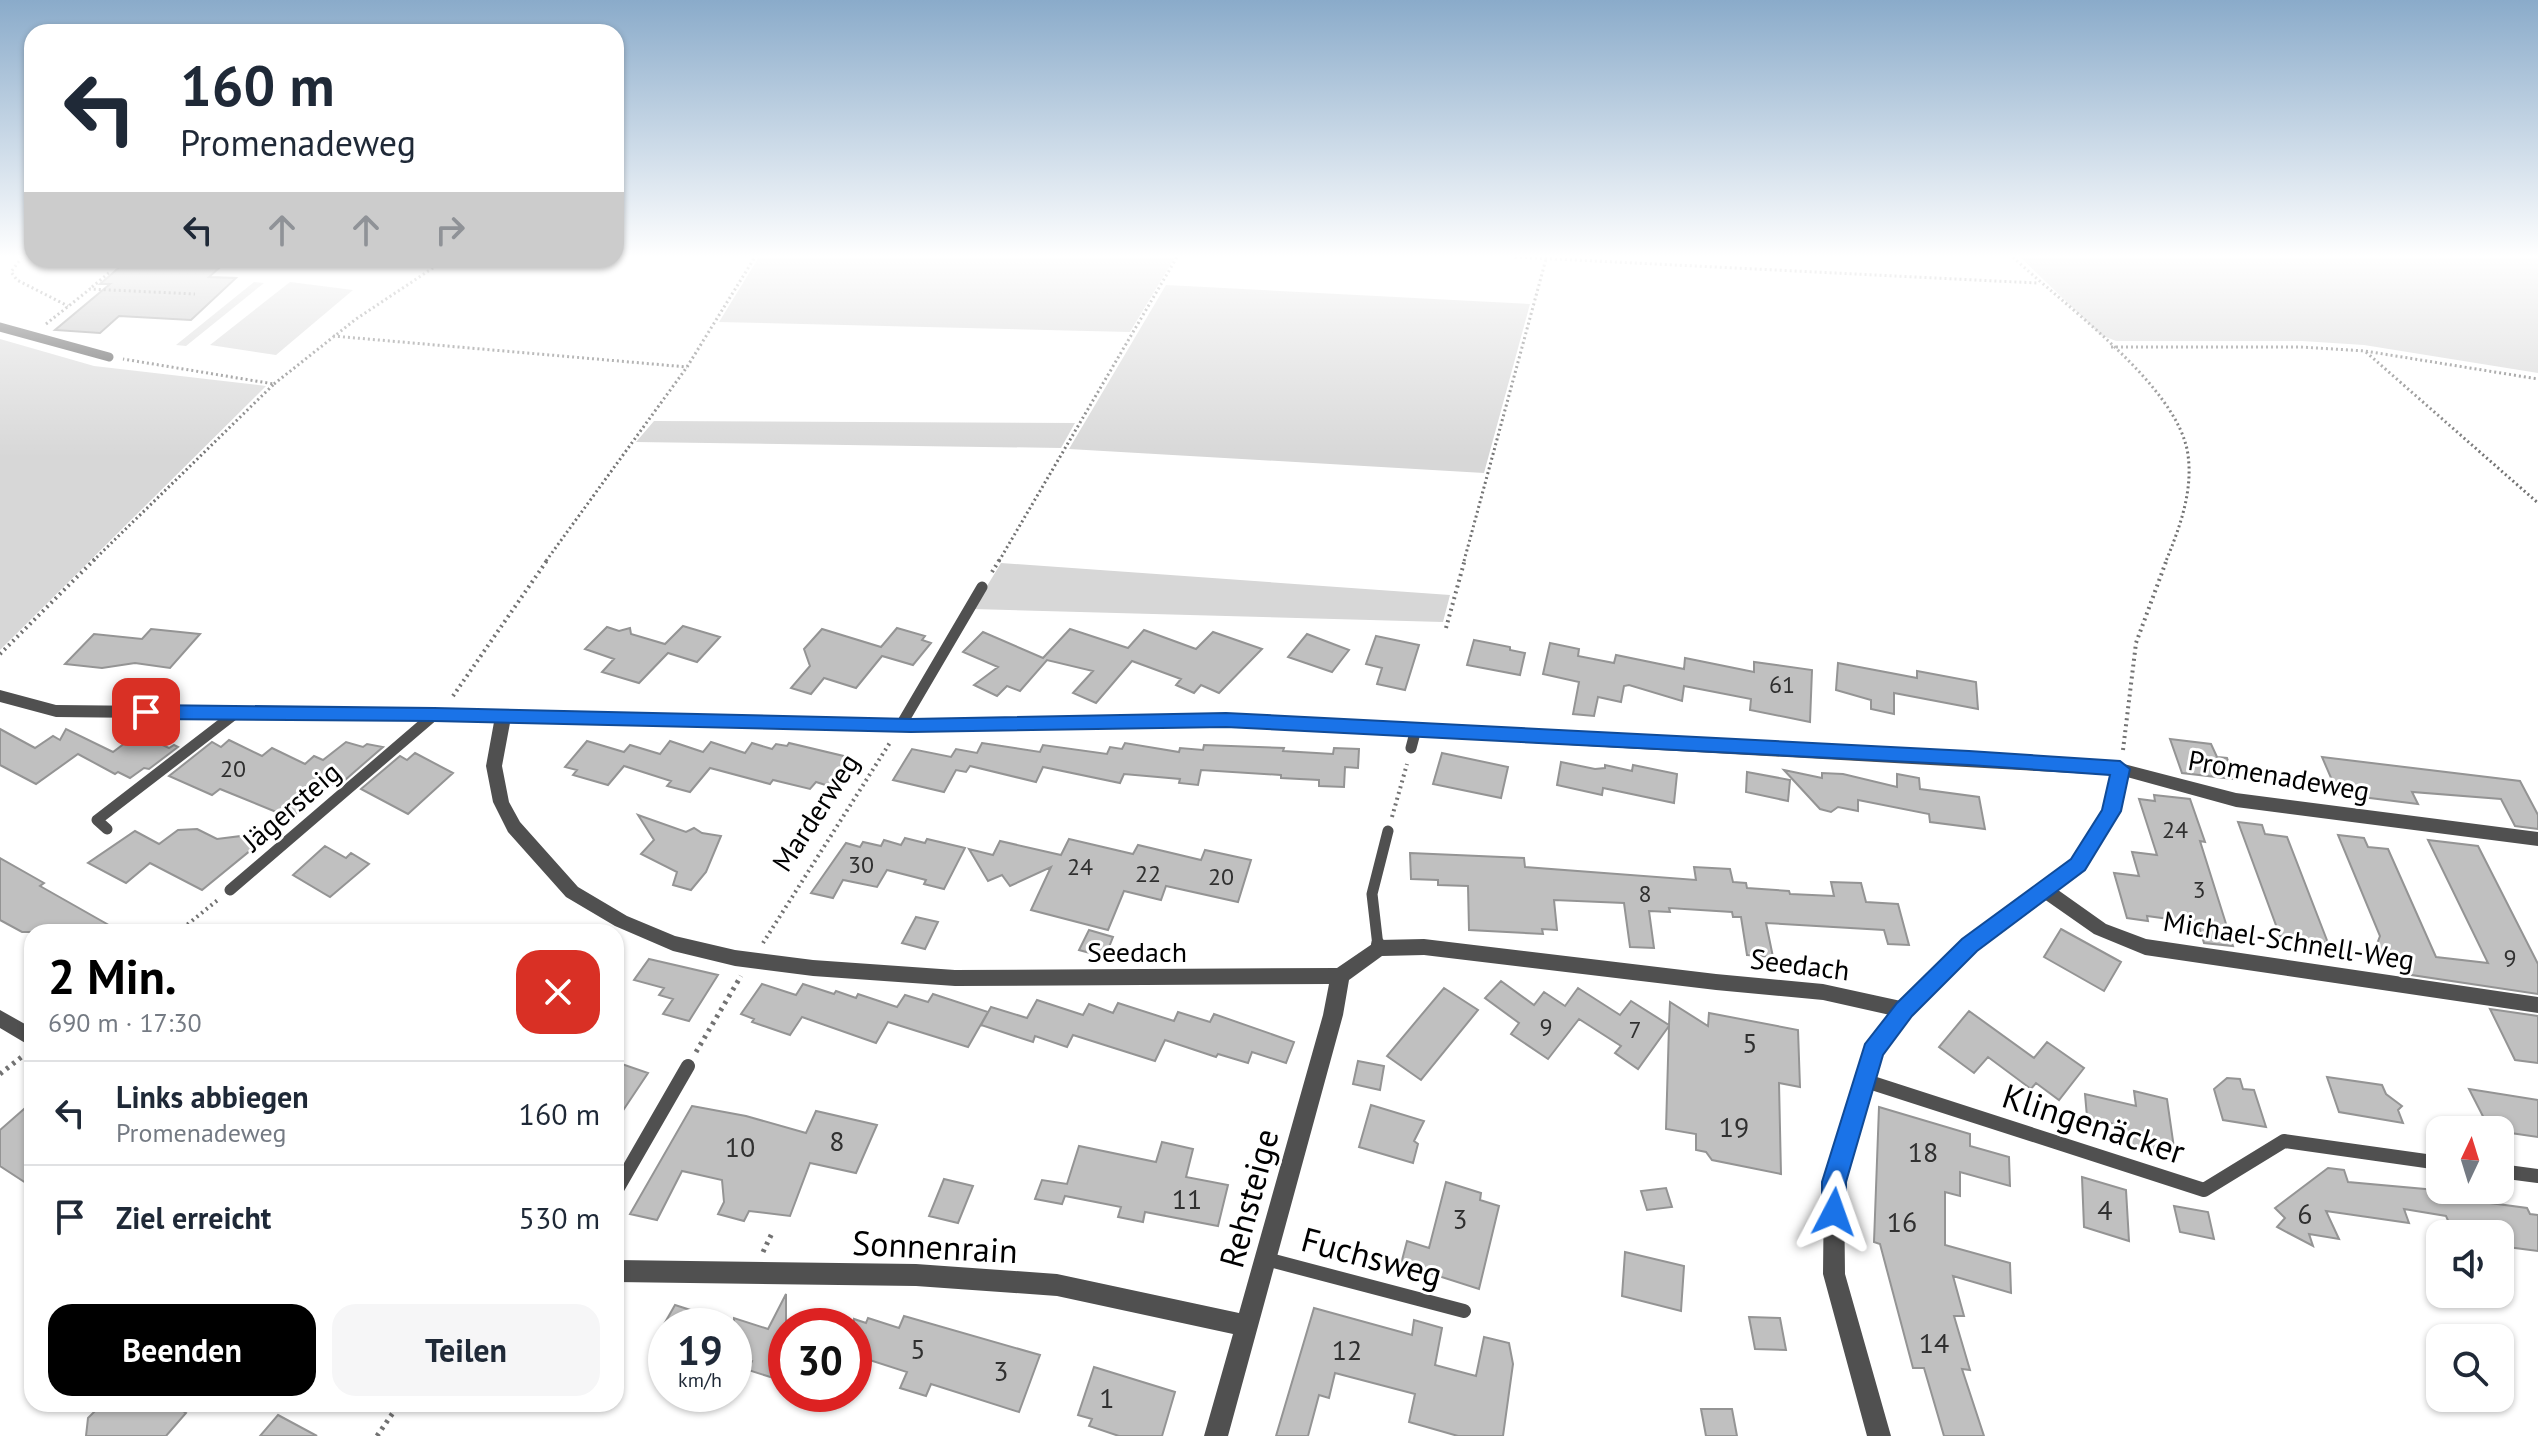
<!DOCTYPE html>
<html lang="de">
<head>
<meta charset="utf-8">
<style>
  body { margin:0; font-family:"PT Sans",sans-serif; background:#f6f6f7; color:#1f2937; height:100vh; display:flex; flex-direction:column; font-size:30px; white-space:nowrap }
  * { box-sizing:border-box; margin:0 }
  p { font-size:26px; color:#747a83 }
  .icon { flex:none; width:44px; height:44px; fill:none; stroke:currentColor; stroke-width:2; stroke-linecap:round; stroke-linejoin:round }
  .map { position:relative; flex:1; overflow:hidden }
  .drawer { position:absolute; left:24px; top:924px; width:600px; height:488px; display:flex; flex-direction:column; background:#fff; border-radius:24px; box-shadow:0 2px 6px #0004 }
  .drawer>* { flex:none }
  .top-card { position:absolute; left:24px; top:24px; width:600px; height:244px; border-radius:24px; box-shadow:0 2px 6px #0004; background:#fff; color:#1f2937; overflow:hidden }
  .needle { width:52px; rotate:4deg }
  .controls { position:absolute; left:2426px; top:1116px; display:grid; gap:16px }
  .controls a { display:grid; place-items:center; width:88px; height:88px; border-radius:16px; background:#fff; box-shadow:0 2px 6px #0004; font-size:40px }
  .speed { position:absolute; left:648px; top:1308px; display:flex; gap:16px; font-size:40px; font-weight:700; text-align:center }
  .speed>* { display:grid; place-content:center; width:104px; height:104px; border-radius:50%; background:#fff; box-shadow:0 2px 6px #0004; line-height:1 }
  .speed small { font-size:20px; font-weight:400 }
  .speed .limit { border:12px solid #d22; background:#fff; color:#111 }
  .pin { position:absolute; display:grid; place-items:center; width:68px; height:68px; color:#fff; margin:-34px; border-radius:16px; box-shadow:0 4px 12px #0006 }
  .me { position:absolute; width:88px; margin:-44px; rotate:4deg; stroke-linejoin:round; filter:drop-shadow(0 0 6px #0008) }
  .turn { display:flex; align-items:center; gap:28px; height:168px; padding:0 24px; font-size:36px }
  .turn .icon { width:104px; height:104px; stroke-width:2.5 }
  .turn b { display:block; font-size:56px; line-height:68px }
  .lanes { display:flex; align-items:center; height:76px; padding:0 24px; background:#0003; justify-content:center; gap:40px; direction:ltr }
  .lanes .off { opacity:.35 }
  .round { display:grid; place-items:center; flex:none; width:84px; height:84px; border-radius:24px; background:#f6f6f7 }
  .overview { display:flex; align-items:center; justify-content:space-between; height:136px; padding:0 24px }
  h1 { font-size:48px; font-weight:600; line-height:60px; color:#000 }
  .button { display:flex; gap:16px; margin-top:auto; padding:16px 24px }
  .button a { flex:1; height:92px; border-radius:24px; background:#000; color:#fff; font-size:32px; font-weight:600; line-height:92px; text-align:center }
  .button a+a { background:#f6f6f7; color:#1f2937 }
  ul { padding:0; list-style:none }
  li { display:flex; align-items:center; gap:24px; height:104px; padding:0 24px; border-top:2px solid #e0e1e3 }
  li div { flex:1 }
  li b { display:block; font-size:30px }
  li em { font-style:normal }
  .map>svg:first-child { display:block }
  .green { fill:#d7d7d7 }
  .building { fill:#c0c0c0; stroke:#949494; stroke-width:2 }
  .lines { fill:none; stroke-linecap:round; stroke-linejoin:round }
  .path-far2 { stroke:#727272; stroke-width:3; stroke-dasharray:2 3; stroke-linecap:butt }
  .path-far1 { stroke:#727272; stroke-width:4; stroke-dasharray:2 4; stroke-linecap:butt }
  .path { stroke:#727272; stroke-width:5; stroke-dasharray:3 5; stroke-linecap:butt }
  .lane-far2 { stroke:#505050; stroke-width:9 }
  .lane-far1 { stroke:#505050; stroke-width:11 }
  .lane { stroke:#505050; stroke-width:14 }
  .street { fill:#505050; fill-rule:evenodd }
  .route { fill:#1a73e8; stroke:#114b97; stroke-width:2 }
  .labels { text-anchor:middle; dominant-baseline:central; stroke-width:6; stroke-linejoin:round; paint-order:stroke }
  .number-label { font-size:24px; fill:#303030 }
  .street-label { font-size:28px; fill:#000; stroke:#fff }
  .near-number-label { font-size:28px; fill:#303030 }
  .near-street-label { font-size:34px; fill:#000; stroke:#fff }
</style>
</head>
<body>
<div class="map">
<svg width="2538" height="1436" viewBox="0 0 2538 1436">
  <rect width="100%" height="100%" fill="#fff"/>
  <!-- green -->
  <path class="green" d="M759 257H1175L1130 332 719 322Z
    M2020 257H2538V373L2364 345 2302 341H2116L2101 335Z
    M254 282 264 283 186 346 176 345Z
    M290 282 353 290 276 355 210 345Z
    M1166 285 1530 304 1484 473 1069 449Z
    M0 339 94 366 266 386 0 650Z
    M654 421 1075 423 1061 448 636 442Z
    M1001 563 1450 595 1443 622 973 609Z"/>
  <!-- building -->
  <path class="building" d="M128 260H228L209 277 236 278 191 320 119 316 100 333 55 330 110 284H100Z
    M683 626 720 637 697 662 668 653 639 683 602 672 614 659 585 649 607 627 619 631 630 628 631 634 665 644Z
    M897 628 925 636 922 640 931 643 913 665 882 656 856 688 824 678 811 694 791 688 810 666 804 649 822 629 881 647Z
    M151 629 200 634 170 668 135 663 102 668 65 664 94 634 142 639Z
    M1070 629 1128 648 1144 630 1196 649 1213 632 1262 649 1219 693 1201 685 1194 693 1176 685 1181 679 1132 661 1096 703 1073 693 1093 671 1047 660 1020 691 1007 686 997 696 974 685 998 667 963 652 983 632 1043 658Z
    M1307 634 1349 650 1332 672 1288 657Z
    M1376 636 1419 645 1405 690 1377 684 1382 668 1366 664Z
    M1474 640 1510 647V650L1525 653 1520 675 1467 665Z
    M1550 643 1579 649 1578 656 1614 663 1616 655 1684 669 1685 658 1754 672V662L1812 670 1810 722 1750 710 1751 699 1684 686 1682 701 1629 685 1624 686 1621 702 1598 697 1594 716 1573 714 1579 682 1543 674Z
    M1838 663 1917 678V671L1976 682 1978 709 1894 693V714L1871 709V700L1836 690Z
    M0 729 35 748 53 736 60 740 66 729 113 752 133 737 147 744 152 740 169 748 174 745 178 747 149 769 144 768 130 778 118 772 115 774 78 754 36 784 0 765Z
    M2170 739 2211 744 2217 757 2227 758 2234 779 2182 773Z
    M229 740 262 756 272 748 305 764 314 756 323 760 346 742 363 747 367 744 383 747 345 780 340 778 291 818 220 789 212 795 169 776 212 742 221 747Z
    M587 741 624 752 630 745 660 754 670 741 703 752 711 742 745 753 752 743 772 749 776 744 787 746 789 743 852 758 832 787 816 782 810 789 773 780 770 784 710 768 690 792 667 786 671 781 624 766 608 785 573 775 577 770 565 767Z
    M982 743 1040 752 1043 745 1107 754 1110 747 1122 749 1125 743 1179 752 1180 748 1203 750 1204 745 1284 748 1283 751 1333 754 1334 748 1359 749 1358 768 1345 767 1344 787 1319 786V780L1281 778V775L1201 770 1198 785 1179 783 1180 779 1124 774 1120 783 1043 767 1036 782 970 766 966 772 956 770 944 792 893 780 912 749 951 757 956 749 977 753Z
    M415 753 453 773 408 814 361 789 400 756 407 760Z
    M1442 753 1508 767 1501 798 1433 784Z
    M2322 757 2520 781 2538 815V829L2515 826 2501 799 2412 792 2418 804 2338 794Z
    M1561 762 1595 769 1605 768V765L1632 771 1633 765 1677 774 1674 803 1603 788 1602 795 1557 785Z
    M1784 770 1822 778V773L1843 774 1897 787V774L1919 778 1920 789 1979 797 1985 829 1930 822 1929 814 1858 800V811L1838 807 1831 812 1820 809Z
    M1747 772 1790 780 1788 801 1746 792Z
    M2154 795 2190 799 2205 842 2200 841 2233 946 2204 943 2198 923 2147 916 2148 921 2127 918 2114 873 2139 876 2132 852 2157 855 2139 799 2155 801Z
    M638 815 686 832 694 828 702 833 721 836 706 872 691 890 673 885 677 872 641 854 654 840Z
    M2238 822 2262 825 2265 834 2287 837 2328 943 2280 936Z
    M197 829 217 839 273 832 202 890 150 863 126 883 88 863 135 831 159 844 178 830Z
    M2338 835 2364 838 2368 847 2388 849 2436 957 2488 963 2428 840 2478 846 2538 964V994L2405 974 2400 962 2384 960 2377 944 2380 936Z
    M905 838 925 843 927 839 965 848 944 889 924 884 926 880 887 870 877 887 843 880 833 898 811 893 846 843 860 847 863 842 881 846 884 840 901 845Z
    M1069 839 1133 854 1138 845 1201 860 1205 850 1251 860 1238 902 1166 886 1161 900 1124 891 1108 930 1031 910 1051 867 1010 886 1002 875 988 881 969 849 993 855 1000 841 1061 855Z
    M325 846 346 858 351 853 369 864 330 897 293 875Z
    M1410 853 1524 858 1525 867 1696 880 1694 867 1730 869 1733 882 1746 883 1747 888 1789 891 1790 894 1834 896 1831 882 1861 883 1866 902 1898 904 1909 945 1888 944 1884 930 1766 923 1773 957 1747 955 1741 917H1733L1732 912 1669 908 1670 912 1649 911 1654 948 1630 947 1624 903 1554 900 1557 930 1542 929 1543 934 1469 930 1468 886 1438 885V880L1411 879Z
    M0 858 44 883 40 886 121 932H22L0 920Z
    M916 917 938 922 925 949 902 943Z
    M2061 929 2121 962 2104 991 2044 957Z
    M1089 930 1113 937 1105 957 1079 950Z
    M649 959 718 975 689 1021 663 1014 673 999 659 995 664 988 634 980Z
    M1501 981 1534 1005 1544 992 1565 1006 1578 988 1620 1015 1631 1001 1669 1025 1670 1002 1708 1026 1709 1013 1798 1030 1800 1087 1779 1083 1781 1174 1712 1160 1706 1152 1696 1150V1134L1666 1129 1669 1026 1638 1069 1615 1053 1621 1046 1579 1019 1548 1059 1511 1034 1519 1023 1485 998Z
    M762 984 796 995 803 984 834 994 836 991 856 998 858 994 897 1007 905 995 928 1002 933 994 988 1012 968 1047 888 1022 876 1043 802 1017 790 1035 752 1022 754 1019 741 1014Z
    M1444 988 1478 1010 1421 1080 1387 1056Z
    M1037 1000 1083 1015 1089 1004 1113 1013 1118 1003 1174 1021 1178 1012 1210 1022 1214 1014 1294 1042 1286 1063 1252 1052 1248 1063 1218 1054 1216 1057 1165 1040 1155 1061 1073 1035 1067 1047 1035 1036 1033 1042 981 1025 991 1007 1027 1018Z
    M2490 1009 2538 1016V1063L2515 1060Z
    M1969 1011 2034 1058 2047 1042 2084 1068 2059 1100 2036 1083 2031 1089 1988 1057 1974 1073 1939 1047Z
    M1358 1061 1384 1066 1380 1090 1353 1084Z
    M616 1062 648 1073 616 1121Z
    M2327 1077 2382 1085 2386 1094 2402 1106 2398 1110 2403 1123 2339 1112Z
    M2227 1078 2240 1079 2243 1089 2254 1090 2266 1127 2223 1120 2214 1089Z
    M2469 1089 2538 1100V1137L2490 1130Z
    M2134 1091 2167 1099 2175 1155 2126 1143 2125 1127 2087 1117 2085 1094 2136 1106Z
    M32 1102V1187L0 1166V1130Z
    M1371 1105 1424 1121 1414 1141 1418 1144 1413 1163 1359 1147Z
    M692 1106 746 1116 806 1133 816 1111 877 1125 856 1173 810 1163 790 1216 749 1211 744 1221 718 1214 724 1202 722 1180 682 1171 657 1220 630 1214Z
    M1879 1107 1970 1134V1146L2009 1157 2010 1186 1960 1172V1196L1945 1192V1245L2010 1263 2011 1293 1953 1276 1964 1316H1954L1970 1370 1962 1369 1984 1436H1944L1924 1368H1913L1880 1244 1874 1242Z
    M1162 1142 1193 1149 1186 1177 1228 1185 1218 1226 1145 1212 1143 1222 1118 1217 1121 1207 1065 1196 1062 1204 1035 1199 1042 1180 1067 1184 1079 1146 1156 1162Z
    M2328 1168 2344 1170 2348 1182 2436 1190 2438 1196 2527 1208 2530 1214 2538 1215V1251L2500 1246V1234H2454L2446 1216 2404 1209 2409 1223 2326 1211 2339 1239 2309 1234 2313 1246 2277 1227 2285 1218 2275 1208Z
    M2082 1177 2126 1190 2129 1241 2084 1227Z
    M944 1179 973 1186 958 1223 929 1216Z
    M1446 1182 1481 1193 1480 1200 1499 1206 1479 1289 1401 1264 1407 1241 1429 1248Z
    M1666 1188 1672 1207 1647 1210 1641 1191Z
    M2174 1206 2208 1212 2214 1239 2180 1232Z
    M1625 1252 1684 1266 1681 1311 1622 1296Z
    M786 1294V1382L748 1370 752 1361 734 1355V1318L768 1329Z
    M675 1305 728 1322 727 1326H663Z
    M1314 1308 1412 1335 1414 1320 1442 1328 1435 1365 1476 1376 1484 1337 1509 1343 1513 1364 1503 1436H1458L1409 1422 1415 1394 1335 1373 1329 1398 1319 1395 1308 1436H1276Z
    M904 1316 1040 1355 1019 1412 931 1384 926 1396 900 1388 907 1372 854 1355V1319L866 1323 868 1318 899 1328Z
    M1749 1317 1780 1318 1786 1350 1755 1349Z
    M1094 1367 1175 1392 1162 1436H1119L1089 1426 1092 1419 1078 1415Z
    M110 1404H171L186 1413 166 1436H86L88 1418 97 1409Z
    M1701 1409H1732L1737 1436H1706Z
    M278 1415 317 1436H260Z"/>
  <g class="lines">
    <!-- path-far2 -->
    <path class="path-far2" d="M22 257 11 272 17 280 68 306
      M1515 257 2037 283
      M2013 257C2062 304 2179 386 2188 455 2193 491 2180 527 2166 561
      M92 287 111 271
      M46 324 90 289 195 294
      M333 336 687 367
      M2111 347H2301L2365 351 2538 379
      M2366 352 2538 503
      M274 384 356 319 445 260
      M93 561 274 384 123 359
      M546 561 687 367 755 257
      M999 561 1177 257
      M1464 561 1546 259"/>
    <!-- path-far1 -->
    <path class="path-far1" d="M992 572 1000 559
      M1446 628 1465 559
      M0 654 95 559
      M453 696 548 559
      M2123 750 2136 643 2167 559
      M1392 817 1407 764
      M178 932 219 899
      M763 943 891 741"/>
    <!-- path -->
    <path class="path" d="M696 1052 741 976
      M0 1074 24 1055
      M763 1252 773 1231
      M377 1436 399 1404"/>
    <!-- lane-far2 -->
    <path class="lane-far2" d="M0 327 109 357"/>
    <!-- lane-far1 -->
    <path class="lane-far1" d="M901 725 982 587
      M1411 748 1416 729
      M107 829 97 820 236 713
      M230 890 434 715
      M1378 946 1372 894 1388 831"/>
    <!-- lane -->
    <path class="lane" d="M1378 944V948
      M1863 1080 2204 1190 2284 1141 2440 1163
      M2500 1171 2538 1176
      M616 1191 688 1066
      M1266 1259 1464 1311"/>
    <!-- street -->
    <path class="street" d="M0 690 56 705 434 709 911 719 1226 714 2120 763 2236 793 2538 832V846L2236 807 2127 777 2118 816 2084 870 2058 890 2106 924 2146 939 2538 997V1013L2145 955 2094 934 2044 899 1975 951 1912 1016 1882 1055 1844 1182 1845 1274 1891 1436H1867L1823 1274 1824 1182 1863 1051 1890 1015 1823 1000 1716 990 1424 955 1382 956 1349 980 1343 1015 1228 1436H1204L1233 1334 1057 1296 916 1286 616 1282V1260L916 1264 1057 1274 1239 1313 1323 1015 1329 984 955 986 813 976 735 966 673 951 615 926 566 897 508 832 493 802 486 766 494 722 56 717 0 702ZM510 723 911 731 1226 726 2111 775 2104 810 2072 860 1963 939 1901 1001 1823 984 1716 974 1424 939 1378 940 1337 968 955 970 813 960 735 950 675 936 627 916 578 887 520 822 509 802 502 766Z
      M0 1010 32 1028V1047L0 1028Z"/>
  </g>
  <!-- sky -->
  <linearGradient id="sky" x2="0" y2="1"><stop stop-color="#8aabca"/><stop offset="0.56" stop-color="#fff"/><stop offset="1" stop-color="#fff" stop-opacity="0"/></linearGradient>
  <rect width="2538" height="458" fill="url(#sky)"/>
  <!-- route -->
  <path class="route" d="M146 705 434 708 911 719 1226 713 1969 751 2120 761 2130 769 2121 811 2085 870 1977 951 1912 1016 1883 1055 1846 1182V1212L1842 1221 1834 1224 1826 1221 1822 1212V1182L1865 1044 1897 1003 1962 939 2071 859 2102 810 2110 775 1969 765 1226 727 911 732 434 721 146 719 137 712Z"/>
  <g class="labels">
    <!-- number labels -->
    <g class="number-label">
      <text x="1782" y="684">61</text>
      <text x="233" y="768">20</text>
      <text x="2175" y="829">24</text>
      <text x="861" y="864">30</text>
      <text x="1080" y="866">24</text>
      <text x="1148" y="873">22</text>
      <text x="1221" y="876">20</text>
      <text x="2199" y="889">3</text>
      <text x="1645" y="893">8</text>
      <text x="2510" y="957">9</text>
      <text x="1546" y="1026">9</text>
      <text x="1635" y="1029">7</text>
    </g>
    <!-- street labels -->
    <g class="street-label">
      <text transform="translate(2279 775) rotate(10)">Promenadeweg</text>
      <text transform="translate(291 806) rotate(-41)">Jägersteig</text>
      <text transform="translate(815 812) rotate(-57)">Marderweg</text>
      <text transform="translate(2289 940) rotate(9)">Michael-Schnell-Weg</text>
      <text x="1137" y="951">Seedach</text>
      <text transform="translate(1800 964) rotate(7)">Seedach</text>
    </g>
    <!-- near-number labels -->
    <g class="near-number-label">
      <text x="1750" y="1042">5</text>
      <text x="1734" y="1126">19</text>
      <text x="837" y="1140">8</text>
      <text x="740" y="1146">10</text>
      <text x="1923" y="1151">18</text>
      <text x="1187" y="1198">11</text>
      <text x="2105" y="1209">4</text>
      <text x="2305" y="1213">6</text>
      <text x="1460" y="1218">3</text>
      <text x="1902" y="1221">16</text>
      <text x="1934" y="1342">14</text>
      <text x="918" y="1348">5</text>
      <text x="1347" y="1349">12</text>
      <text x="1001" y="1370">3</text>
      <text x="1107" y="1397">1</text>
    </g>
    <!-- near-street labels -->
    <g class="near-street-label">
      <text transform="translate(2094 1123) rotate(18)">Klingenäcker</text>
      <text transform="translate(1248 1198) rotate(-75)">Rehsteige</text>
      <text transform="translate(935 1246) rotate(3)">Sonnenrain</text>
      <text transform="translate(1372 1256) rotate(15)">Fuchsweg</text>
    </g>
  </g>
</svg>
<div class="controls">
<a><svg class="needle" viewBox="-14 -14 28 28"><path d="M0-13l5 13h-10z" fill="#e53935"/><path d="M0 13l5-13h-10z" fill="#747a83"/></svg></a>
<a><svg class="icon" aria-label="sound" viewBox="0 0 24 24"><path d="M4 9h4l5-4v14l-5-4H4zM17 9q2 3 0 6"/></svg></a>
<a><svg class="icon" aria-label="search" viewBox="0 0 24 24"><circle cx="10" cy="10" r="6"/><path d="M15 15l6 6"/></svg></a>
</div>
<div class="speed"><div>19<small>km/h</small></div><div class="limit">30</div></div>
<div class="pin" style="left:146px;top:712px;background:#d93025"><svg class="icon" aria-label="arrive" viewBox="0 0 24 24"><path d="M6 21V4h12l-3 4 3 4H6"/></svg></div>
<svg class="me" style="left:1834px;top:1212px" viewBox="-20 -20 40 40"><path d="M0-17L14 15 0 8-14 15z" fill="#1a73e8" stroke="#fff" stroke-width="4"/></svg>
<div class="top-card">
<div class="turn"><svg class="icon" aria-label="left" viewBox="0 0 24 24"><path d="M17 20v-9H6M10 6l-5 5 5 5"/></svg><div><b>160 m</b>Promenadeweg</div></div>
<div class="lanes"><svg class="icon" aria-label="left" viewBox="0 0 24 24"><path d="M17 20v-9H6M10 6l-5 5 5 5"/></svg><svg class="icon off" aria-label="ahead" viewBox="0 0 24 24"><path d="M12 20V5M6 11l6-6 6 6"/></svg><svg class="icon off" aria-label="ahead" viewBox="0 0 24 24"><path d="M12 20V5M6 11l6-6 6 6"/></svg><svg class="icon off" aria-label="right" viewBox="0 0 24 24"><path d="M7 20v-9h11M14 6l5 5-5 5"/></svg></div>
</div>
<section class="drawer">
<div class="overview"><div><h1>2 Min.</h1><p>690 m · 17:30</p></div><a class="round" style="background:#d93025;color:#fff"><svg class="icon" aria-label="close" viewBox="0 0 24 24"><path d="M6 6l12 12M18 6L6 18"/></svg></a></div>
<ul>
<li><svg class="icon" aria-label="left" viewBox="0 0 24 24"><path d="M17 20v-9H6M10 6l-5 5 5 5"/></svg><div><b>Links abbiegen</b><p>Promenadeweg</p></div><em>160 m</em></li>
<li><svg class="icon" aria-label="arrive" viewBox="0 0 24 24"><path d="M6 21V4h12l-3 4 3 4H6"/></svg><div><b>Ziel erreicht</b></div><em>530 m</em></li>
</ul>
<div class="button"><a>Beenden</a><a>Teilen</a></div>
</section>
</div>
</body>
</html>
